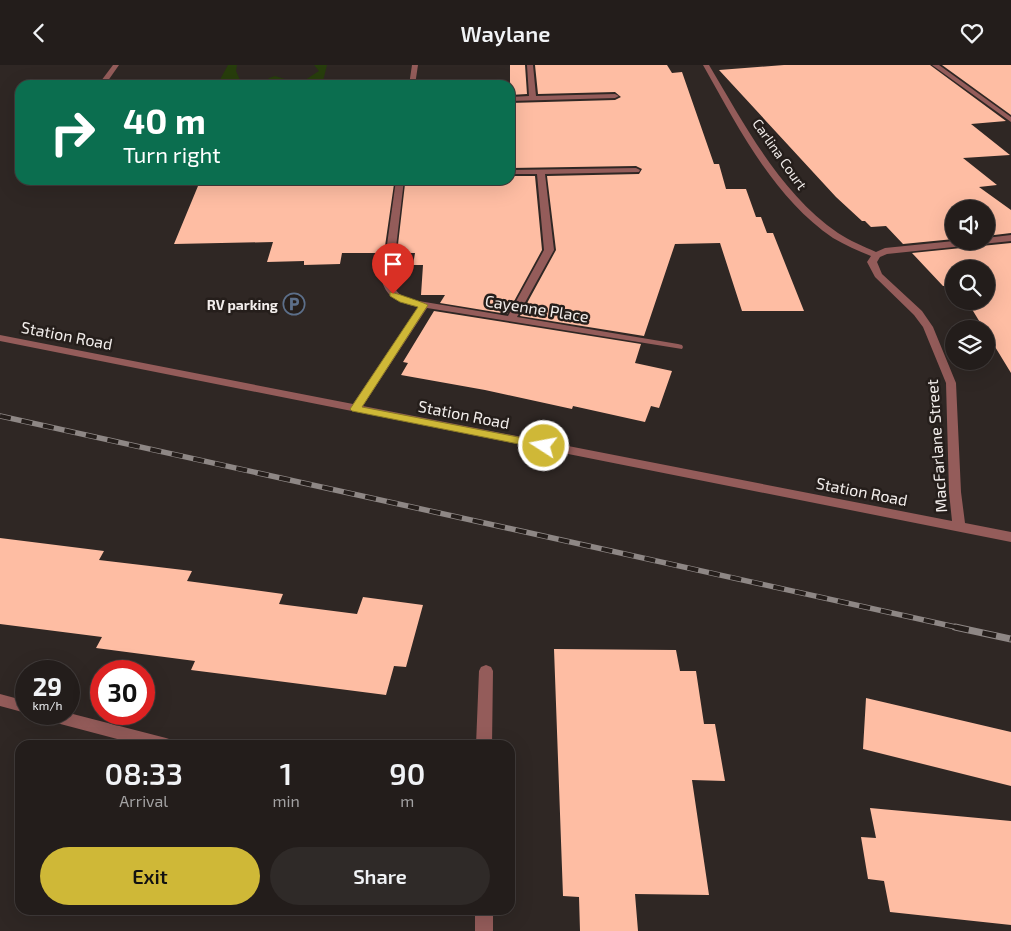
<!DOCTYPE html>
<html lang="en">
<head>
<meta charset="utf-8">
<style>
  body { margin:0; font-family:"Exo 2",sans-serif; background:#2f2a28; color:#f1f3f6; height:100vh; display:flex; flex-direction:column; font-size:19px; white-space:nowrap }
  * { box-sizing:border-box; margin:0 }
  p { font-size:16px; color:#a3a2a3 }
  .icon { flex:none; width:28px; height:28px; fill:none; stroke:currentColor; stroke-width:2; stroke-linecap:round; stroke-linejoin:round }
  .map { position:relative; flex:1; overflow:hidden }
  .side { position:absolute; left:15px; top:675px; width:500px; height:175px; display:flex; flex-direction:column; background:#231d1b; border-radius:15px; box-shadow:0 5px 20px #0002,0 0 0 1px #403b3a }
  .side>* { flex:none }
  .banner { position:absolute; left:15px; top:15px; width:500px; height:105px; border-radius:15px; box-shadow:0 5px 20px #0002,0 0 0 1px #403b3a; background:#0b6e4f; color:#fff; overflow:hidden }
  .controls { position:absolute; left:945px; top:135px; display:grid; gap:10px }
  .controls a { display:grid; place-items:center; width:50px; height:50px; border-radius:50%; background:#231d1b; box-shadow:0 5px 20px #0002,0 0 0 1px #403b3a; font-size:25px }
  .speed { position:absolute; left:15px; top:595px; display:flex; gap:10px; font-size:25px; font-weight:700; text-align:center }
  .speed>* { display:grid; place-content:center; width:65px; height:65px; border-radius:50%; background:#231d1b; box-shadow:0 5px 20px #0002,0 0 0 1px #403b3a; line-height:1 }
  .speed small { font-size:12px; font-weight:400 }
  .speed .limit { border:8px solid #d22; background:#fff; color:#111 }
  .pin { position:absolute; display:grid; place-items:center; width:42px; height:42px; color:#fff; margin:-51px -21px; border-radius:50% 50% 50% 0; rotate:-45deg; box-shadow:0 0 5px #0007 }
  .pin .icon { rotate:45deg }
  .me { position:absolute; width:55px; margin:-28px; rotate:281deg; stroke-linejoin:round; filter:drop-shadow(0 0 4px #0008) }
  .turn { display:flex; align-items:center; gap:18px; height:105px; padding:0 25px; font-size:22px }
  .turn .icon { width:65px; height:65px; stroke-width:2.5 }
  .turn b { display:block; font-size:35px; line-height:42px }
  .eta { display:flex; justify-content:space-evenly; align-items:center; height:85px; text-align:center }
  .eta b { font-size:30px; font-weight:600; line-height:35px }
  .button { display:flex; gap:10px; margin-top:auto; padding:10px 25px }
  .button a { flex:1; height:58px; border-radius:30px; background:#cfb837; color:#111; font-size:20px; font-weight:600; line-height:58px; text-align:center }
  .button a+a { background:#2f2a28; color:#f1f3f6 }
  header { display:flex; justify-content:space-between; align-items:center; height:65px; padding:0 25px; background:#231d1b; font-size:22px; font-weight:600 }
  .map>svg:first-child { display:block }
  .green { fill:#273d0c }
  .building { fill:#febda3 }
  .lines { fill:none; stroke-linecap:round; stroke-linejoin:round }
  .minor { fill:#945c5a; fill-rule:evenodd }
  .rail-far1-casing { stroke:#8e8785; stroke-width:5.5 }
  .rail-casing { stroke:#8e8785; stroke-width:7 }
  .rail-far1 { stroke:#251e1b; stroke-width:4; stroke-dasharray:11; stroke-linecap:butt }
  .rail { stroke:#251e1b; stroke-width:5; stroke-dasharray:14; stroke-linecap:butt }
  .route { fill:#cfb837; stroke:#877824 }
  .labels { text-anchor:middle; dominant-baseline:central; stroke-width:5; stroke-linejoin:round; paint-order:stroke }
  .far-street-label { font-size:14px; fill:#f2edeb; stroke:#251e1b }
  .far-poi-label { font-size:14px; font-weight:bold; fill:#f2edeb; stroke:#251e1b; text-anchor:end }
  .street-label { font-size:16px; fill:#f2edeb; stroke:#251e1b }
</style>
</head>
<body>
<header><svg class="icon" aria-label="back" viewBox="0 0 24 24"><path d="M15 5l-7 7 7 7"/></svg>Waylane<svg class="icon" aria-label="heart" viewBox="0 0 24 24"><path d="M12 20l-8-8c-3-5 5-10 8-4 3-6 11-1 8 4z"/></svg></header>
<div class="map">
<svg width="1011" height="866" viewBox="0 0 1011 866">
  <rect width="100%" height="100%" fill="#2f2724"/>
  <!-- green -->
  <path class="green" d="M228 0H237L236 6 240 15H231L225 20H217Z
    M314 0H327L322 20H303L305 15 319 6Z
    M275 11 285 14H297L298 20H258L266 17 269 13Z"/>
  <!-- building -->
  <path class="building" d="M510 0H525L527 29 510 30Z
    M535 0H667L672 8 682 7 714 99H719L726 124H746L756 152H761L767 168H773L804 246H742L720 178 675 179 644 271 520 251 556 185 547 111 639 109 642 104 636 101 510 103V38L615 35 621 32 615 27 538 29Z
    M784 0H930L1006 56 971 59 1010 90 963 93 997 120 979 122 1011 145V168L986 171V144H954V174L903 179 886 161 871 162 865 156H862L836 132 719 5Z
    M942 0H1011V50Z
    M510 111H535L542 185 507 249 440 238 445 230H421L423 200H413L415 188H397L405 119 510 117Z
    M296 115H348L347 119H394L384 188H342L340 199 304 200V196L267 197 273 177 174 179 198 121 294 120Z
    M1011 178V308L986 267V264H984L967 236H986V204H954V220L943 221 912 188Z
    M434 246 641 279 635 298 672 306 659 343 651 341 645 357 573 341 572 344 485 325 401 310 408 298 403 297Z
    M0 473 104 486 99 495 192 506 187 516 283 529 279 539 357 549 363 532 423 540 406 602 394 601 386 630 191 605 195 596 96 583 102 572 0 559Z
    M554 584 676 585 680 606H696L704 659H715L725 716 692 715 709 830 635 829 638 866H580L579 832 563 831Z
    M866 633 1011 667V721L863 684Z
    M870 743 1011 756V860L890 847 884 816 868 814 861 772 876 773Z"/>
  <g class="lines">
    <!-- minor -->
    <path class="minor" d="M113 0H119L105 20H98Z
      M412 0H418L415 20H409Z
      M527 0H533L536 31 615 29 619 31 615 33 510 36V32L529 31Z
      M703 0H709C745 60 779 127 838 168 850 176 863 181 876 187L885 183 954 176H986V173L1011 170V176L887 189 880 192 877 197 882 209 922 246 933 262 956 318 961 427 965 458 1011 467V477L0 276V270L353 339 418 242C401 238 387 234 382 216L396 115H404L392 216C395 228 402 232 413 235L508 251 544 185 537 109H510V105L636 103 640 105 639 107 545 109 554 185 517 252 678 279 682 280 683 282 682 284 427 243 363 341 952 456 949 427 946 318 923 262 914 250 875 212 867 197 871 191C858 186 845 180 833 173 773 132 738 62 703 0Z
      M932 0H939L1011 52V57Z
      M486 600 491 602 493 606 492 680H476L479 606 481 602Z
      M0 629 26 636V648L0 641Z
      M69 648 166 673 172 675 174 680H140L49 656 44 654 41 649Z
      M475 845H493V866H475Z"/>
    <!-- rail-far1 casing -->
    <g class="rail-far1-casing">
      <path id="rail-far1" d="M0 351 960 563"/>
    </g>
    <!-- rail casing -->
    <g class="rail-casing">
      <path id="rail" d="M955 562 1011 574"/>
    </g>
    <!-- rail-far1 -->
    <use href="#rail-far1" class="rail-far1"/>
    <!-- rail -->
    <use href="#rail" class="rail"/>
  </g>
  <!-- route -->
  <path class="route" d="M390 227C393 227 425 238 428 240L362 342 544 377 548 378 549 381 548 383 544 384 352 346 350 344 418 242 400 237 390 231Z"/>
  <!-- icons -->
  <defs>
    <g id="parking-ring" transform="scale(1.125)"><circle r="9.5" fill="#251e1b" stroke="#5c6f8a" stroke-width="1.5"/><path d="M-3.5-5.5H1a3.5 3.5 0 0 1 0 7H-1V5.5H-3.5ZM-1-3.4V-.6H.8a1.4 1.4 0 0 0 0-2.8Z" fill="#5c6f8a"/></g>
  </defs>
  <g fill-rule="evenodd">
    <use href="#parking-ring" x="294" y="239"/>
  </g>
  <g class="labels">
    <!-- far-street labels -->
    <g class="far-street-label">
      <text transform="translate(780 89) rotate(55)">Carlina Court</text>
    </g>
    <!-- far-poi labels -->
    <g class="far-poi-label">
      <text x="278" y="239">RV parking</text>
    </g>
    <!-- street labels -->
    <g class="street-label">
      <text transform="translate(537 243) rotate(9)">Cayenne Place</text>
      <text transform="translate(67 270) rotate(11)">Station Road</text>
      <text transform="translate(464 349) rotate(11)">Station Road</text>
      <text transform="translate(936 381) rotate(-94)">MacFarlane Street</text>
      <text transform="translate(862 426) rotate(11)">Station Road</text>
    </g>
  </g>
</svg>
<div class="controls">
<a><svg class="icon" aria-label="sound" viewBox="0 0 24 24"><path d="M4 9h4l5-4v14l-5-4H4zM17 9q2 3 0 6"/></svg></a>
<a><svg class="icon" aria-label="search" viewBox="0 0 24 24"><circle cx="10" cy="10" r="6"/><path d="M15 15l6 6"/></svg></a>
<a><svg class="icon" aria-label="layers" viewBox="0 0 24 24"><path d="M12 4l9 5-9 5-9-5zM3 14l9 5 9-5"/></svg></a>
</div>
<div class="speed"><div>29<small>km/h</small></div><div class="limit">30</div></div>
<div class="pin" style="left:393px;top:229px;background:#d93025"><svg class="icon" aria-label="arrive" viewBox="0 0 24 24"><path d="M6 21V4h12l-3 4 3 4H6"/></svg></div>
<svg class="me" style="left:544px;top:381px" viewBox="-20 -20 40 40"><circle r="17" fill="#cfb837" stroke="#fff" stroke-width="3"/><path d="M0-11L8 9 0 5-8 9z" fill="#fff"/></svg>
<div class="banner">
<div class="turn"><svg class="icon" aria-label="right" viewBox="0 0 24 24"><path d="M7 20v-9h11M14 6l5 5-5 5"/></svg><div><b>40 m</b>Turn right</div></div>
</div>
<section class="side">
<div class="eta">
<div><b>08:33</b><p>Arrival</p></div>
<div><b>1</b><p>min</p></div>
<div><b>90</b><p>m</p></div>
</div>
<div class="button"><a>Exit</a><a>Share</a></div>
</section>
</div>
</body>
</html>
